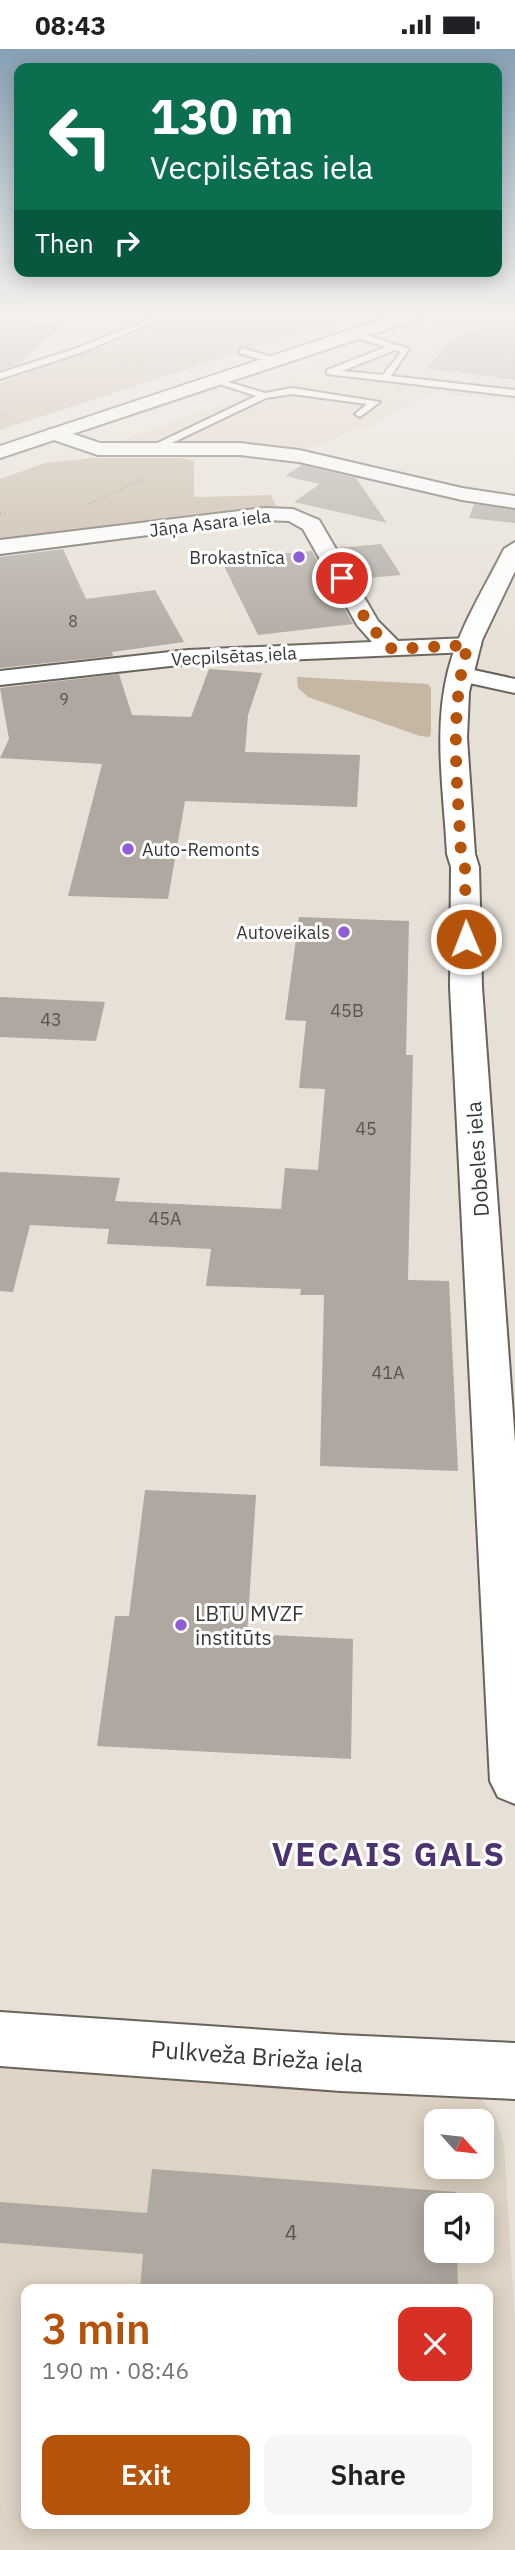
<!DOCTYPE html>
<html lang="en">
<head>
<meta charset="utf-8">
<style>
  body { margin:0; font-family:"IBM Plex Sans",sans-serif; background:#f6f6f6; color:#202124; height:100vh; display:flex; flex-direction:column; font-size:26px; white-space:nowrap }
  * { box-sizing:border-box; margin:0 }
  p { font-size:23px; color:#757577 }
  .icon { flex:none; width:38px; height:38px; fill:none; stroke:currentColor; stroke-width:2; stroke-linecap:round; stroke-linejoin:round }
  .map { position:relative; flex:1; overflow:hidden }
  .panel { position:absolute; left:21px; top:2235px; width:472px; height:245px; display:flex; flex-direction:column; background:#fff; border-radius:14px; box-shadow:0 4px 18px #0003 }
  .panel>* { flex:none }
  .banner { position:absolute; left:14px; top:14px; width:488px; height:214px; border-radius:14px; box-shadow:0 4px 18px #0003; background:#0b6e4f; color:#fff; overflow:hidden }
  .needle { width:46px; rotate:117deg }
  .fabs { position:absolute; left:424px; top:2060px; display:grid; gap:14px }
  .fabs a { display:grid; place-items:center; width:70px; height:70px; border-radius:14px; background:#fff; box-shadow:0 4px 18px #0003; font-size:35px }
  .pin { position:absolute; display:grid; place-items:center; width:60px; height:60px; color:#fff; margin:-30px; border:4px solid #fff; border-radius:50%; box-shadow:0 2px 7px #0007 }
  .me { position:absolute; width:77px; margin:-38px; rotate:359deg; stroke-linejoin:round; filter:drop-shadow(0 0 5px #0008) }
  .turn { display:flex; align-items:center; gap:24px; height:147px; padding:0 21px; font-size:32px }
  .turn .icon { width:91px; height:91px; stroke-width:2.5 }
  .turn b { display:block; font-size:49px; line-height:60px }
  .then { display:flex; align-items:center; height:66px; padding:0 21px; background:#0003; gap:14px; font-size:26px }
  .round { display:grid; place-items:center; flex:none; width:74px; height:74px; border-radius:14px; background:#f6f6f6 }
  .summary { display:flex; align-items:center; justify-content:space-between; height:119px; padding:0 21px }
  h1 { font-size:42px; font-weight:600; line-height:52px; color:#b45309 }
  .cta { display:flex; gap:14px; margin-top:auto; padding:14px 21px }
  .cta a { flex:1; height:80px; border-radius:14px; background:#b45309; color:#fff; font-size:28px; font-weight:600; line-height:80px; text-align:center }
  .cta a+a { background:#f6f6f6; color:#202124 }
  .status { display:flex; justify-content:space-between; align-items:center; height:49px; padding:0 35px; background:#fff; direction:ltr }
  .status svg { height:19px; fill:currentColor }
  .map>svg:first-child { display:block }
  .built { fill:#ded3c4; fill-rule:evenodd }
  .green { fill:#c5b7a2 }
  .building { fill:#aea8a0 }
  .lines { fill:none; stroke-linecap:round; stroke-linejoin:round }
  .lane-casing { stroke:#68635b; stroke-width:4 }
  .street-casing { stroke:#68635b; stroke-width:4 }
  .secondary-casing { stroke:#68635b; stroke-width:4 }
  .primary-casing { stroke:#68635b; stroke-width:4 }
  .path-far1 { stroke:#8d8882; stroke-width:2; stroke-dasharray:1 2.5; stroke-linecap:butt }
  .path { stroke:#8d8882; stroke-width:2.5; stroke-dasharray:1 3.5; stroke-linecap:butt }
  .lane { fill:#fff; fill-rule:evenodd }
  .street { fill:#fff; fill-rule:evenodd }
  .secondary { fill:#fff; fill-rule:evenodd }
  .primary { fill:#fff; fill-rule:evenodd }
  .route { stroke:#b45309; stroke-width:12; stroke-dasharray:0 21.6 }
  .poi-dot { fill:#8f5ed7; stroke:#fff; stroke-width:2.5 }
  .labels { text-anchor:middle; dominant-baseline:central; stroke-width:6; stroke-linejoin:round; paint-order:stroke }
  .far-number-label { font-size:16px; fill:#58544f }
  .far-street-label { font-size:18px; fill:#3b3834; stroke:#fff }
  .far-poi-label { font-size:18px; fill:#3b3834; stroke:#fff; text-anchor:end }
  .number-label { font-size:18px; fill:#58544f }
  .street-label { font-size:21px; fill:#3b3834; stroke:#fff }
  .poi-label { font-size:21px; fill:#3b3834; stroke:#fff; text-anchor:start }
  .near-number-label { font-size:21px; fill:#58544f }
  .near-street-label { font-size:24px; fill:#3b3834; stroke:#fff }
  .near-district-label { font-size:33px; font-weight:bold; letter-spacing:2px; fill:#4a336f; stroke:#fff }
</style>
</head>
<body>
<div class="status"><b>08:43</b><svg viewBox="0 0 49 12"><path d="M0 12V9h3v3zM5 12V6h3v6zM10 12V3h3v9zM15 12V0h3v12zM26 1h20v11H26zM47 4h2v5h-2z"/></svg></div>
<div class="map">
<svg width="515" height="2501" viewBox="0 0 515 2501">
  <rect width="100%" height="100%" fill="#e6e0d6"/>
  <!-- built -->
  <path class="built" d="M456 268 515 273V352L432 344 388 365 365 382H351L301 402 232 396H108L294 331 278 329Z
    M0 2007 467 2043 482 2051 496 2069 504 2095 515 2277V2501H0ZM436 2072H481V2118H436ZM436 2156H481V2202H436ZM26 2240H488V2474H26Z"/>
  <!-- green -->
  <path class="green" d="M194 265H358L0 381V334Z
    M471 265H515V275L477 274 460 269Z
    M92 409H181L194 412V448L271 446 276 457 0 493V430L45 414Z
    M297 628 428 635 431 639V685L429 688 420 687 308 648 298 639Z"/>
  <!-- building -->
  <path class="building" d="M0 273 59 277 20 315 0 321Z
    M492 275 515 278V331L426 319 457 287Z
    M302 416 356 429 387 474 294 453 320 435 285 427Z
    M474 455 515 461V474L469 469Z
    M381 495 401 526 357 530 338 499Z
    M63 500 86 550 155 541 184 593 112 603 113 607 0 619V508Z
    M312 502 353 575 258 586 224 517 257 514 256 507Z
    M209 620 262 624 248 666 245 703 360 706 357 758 185 752 168 850 68 847 102 715 0 709 9 690 0 639 119 625 132 666 191 668Z
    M299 868 409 872 406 1006H413L408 1231 449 1232 458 1422 320 1417 324 1246H300L301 1240 206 1237 211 1200 107 1195 109 1180 30 1176 13 1243 0 1242V1123L120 1129 115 1152 281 1160 285 1119 318 1121 325 1040 299 1039 306 972 285 971Z
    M0 948 105 953 96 992 0 988Z
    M145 1441 256 1446 247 1585 353 1590 351 1710 97 1697 115 1567H129Z
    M152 2120 456 2143 457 2156H436V2202H457L458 2240H140L143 2205 0 2194V2153L147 2164Z"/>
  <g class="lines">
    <!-- lane casing -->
    <g class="lane-casing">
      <path id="lane" d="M161 265H173L83 303 0 330V324L77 299Z
        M354 282 409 300 391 327 515 341V347L327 325V321L386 298 351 287ZM395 301 401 303 383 326 342 322Z
        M242 299 279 310 280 312 276 315 239 304Z
        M214 329 265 344 292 339 380 353 360 368 355 365 367 355 292 345 266 349 153 403H147V399L256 347 214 333Z"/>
    </g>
    <!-- street casing -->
    <g class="street-casing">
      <path id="street" d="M55 379 100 394H240L299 401 462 439 515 447V459L462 451 299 413 240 406H98L48 389 45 385 48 381Z
        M265 459 293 460 319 471 378 572 398 592 469 589 477 591 481 596 477 601 469 603 188 615 0 636V622L188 601 372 593 357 576 303 480 289 472 265 471 0 505V491Z
        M460 618 515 630V644L451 630 448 625 451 620Z"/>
    </g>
    <!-- secondary casing -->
    <g class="secondary-casing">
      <path id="secondary" d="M515 493V522L482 591 469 643 467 689 475 805 479 818 482 938 515 1394V1755L498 1748 490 1732 450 938 451 818 447 805C444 745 433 681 448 622 459 579 484 540 504 500Z
        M0 1963 341 1986 515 1994V2050L341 2042 0 2017Z"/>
    </g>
    <!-- primary casing -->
    <g class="primary-casing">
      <path id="primary" d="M398 265H423L421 269 0 409V397Z"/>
    </g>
    <!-- path-far1 -->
    <path class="path-far1" d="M466 265 515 267
      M0 271 68 277
      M444 271 459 265
      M156 299 210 301
      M432 309 453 286 481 275
      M115 317 182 310
      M0 366 14 367
      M88 455 144 430"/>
    <!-- path -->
    <path class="path" d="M0 464H5"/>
    <!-- lane -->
    <use href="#lane" class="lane"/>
    <!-- street -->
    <use href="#street" class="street"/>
    <!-- secondary -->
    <use href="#secondary" class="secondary"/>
    <!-- primary -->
    <use href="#primary" class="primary"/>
  </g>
  <!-- sky -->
  <linearGradient id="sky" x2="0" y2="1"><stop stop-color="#87a0b4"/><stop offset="0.43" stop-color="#f4f1ed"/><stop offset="1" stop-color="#f4f1ed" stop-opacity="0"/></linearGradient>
  <rect width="515" height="615" fill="url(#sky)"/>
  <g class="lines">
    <!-- route -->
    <path class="route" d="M342 529 369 576 392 600 468 596C448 664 458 735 461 805L465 818 466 890"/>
  </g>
  <!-- markers -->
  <g class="poi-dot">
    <circle cx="299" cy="508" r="7"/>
    <circle cx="128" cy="800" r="7"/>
    <circle cx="344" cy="883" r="7"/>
    <circle cx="181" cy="1576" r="7"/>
  </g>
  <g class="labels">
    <!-- far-number labels -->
    <g class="far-number-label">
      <text x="73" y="572">8</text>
      <text x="64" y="650">9</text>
    </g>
    <!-- far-street labels -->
    <g class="far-street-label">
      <text transform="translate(210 474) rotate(-7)">Jāņa Asara iela</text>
      <text transform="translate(234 607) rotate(-3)">Vecpilsētas iela</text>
    </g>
    <!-- far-poi labels -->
    <g class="far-poi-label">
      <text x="285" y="508">Brokastnīca</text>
      <text x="142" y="800" text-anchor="start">Auto-Remonts</text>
      <text x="330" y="883">Autoveikals</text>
    </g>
    <!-- number labels -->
    <g class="number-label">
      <text x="347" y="961">45B</text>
      <text x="51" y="970">43</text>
      <text x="366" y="1079">45</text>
      <text x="165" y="1169">45A</text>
      <text x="388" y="1323">41A</text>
    </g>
    <!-- street labels -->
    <g class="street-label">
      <text transform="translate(477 1110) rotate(-94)">Dobeles iela</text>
    </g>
    <!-- poi labels -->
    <g class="poi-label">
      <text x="195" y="1564">LBTU MVZF<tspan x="195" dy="24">institūts</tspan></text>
    </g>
    <!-- near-number labels -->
    <g class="near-number-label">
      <text x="291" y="2183">4</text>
    </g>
    <!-- near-street labels -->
    <g class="near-street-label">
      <text transform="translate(257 2007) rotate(4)">Pulkveža Brieža iela</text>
    </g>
    <!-- near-district labels -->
    <g class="near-district-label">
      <text x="389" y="1804">VECAIS GALS</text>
    </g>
  </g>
</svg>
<div class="fabs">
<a><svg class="needle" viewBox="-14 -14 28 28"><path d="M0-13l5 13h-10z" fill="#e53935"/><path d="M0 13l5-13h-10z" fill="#757577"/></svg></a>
<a><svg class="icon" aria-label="sound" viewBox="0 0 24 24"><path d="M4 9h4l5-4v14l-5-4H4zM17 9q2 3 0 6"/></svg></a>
</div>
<div class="pin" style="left:342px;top:529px;background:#d93025"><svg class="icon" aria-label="arrive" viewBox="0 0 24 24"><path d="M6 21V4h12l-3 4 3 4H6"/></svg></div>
<svg class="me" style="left:466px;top:890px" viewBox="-20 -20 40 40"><circle r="17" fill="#b45309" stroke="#fff" stroke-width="3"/><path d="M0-11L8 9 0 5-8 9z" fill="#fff"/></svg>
<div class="banner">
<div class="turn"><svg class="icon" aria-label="left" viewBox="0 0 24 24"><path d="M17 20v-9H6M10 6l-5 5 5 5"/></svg><div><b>130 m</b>Vecpilsētas iela</div></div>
<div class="then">Then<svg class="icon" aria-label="right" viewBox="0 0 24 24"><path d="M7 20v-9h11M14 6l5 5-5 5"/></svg></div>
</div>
<section class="panel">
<div class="summary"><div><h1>3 min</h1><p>190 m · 08:46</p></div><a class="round" style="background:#d93025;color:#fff"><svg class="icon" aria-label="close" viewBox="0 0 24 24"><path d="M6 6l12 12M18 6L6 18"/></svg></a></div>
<div class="cta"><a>Exit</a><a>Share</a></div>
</section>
</div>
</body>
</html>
